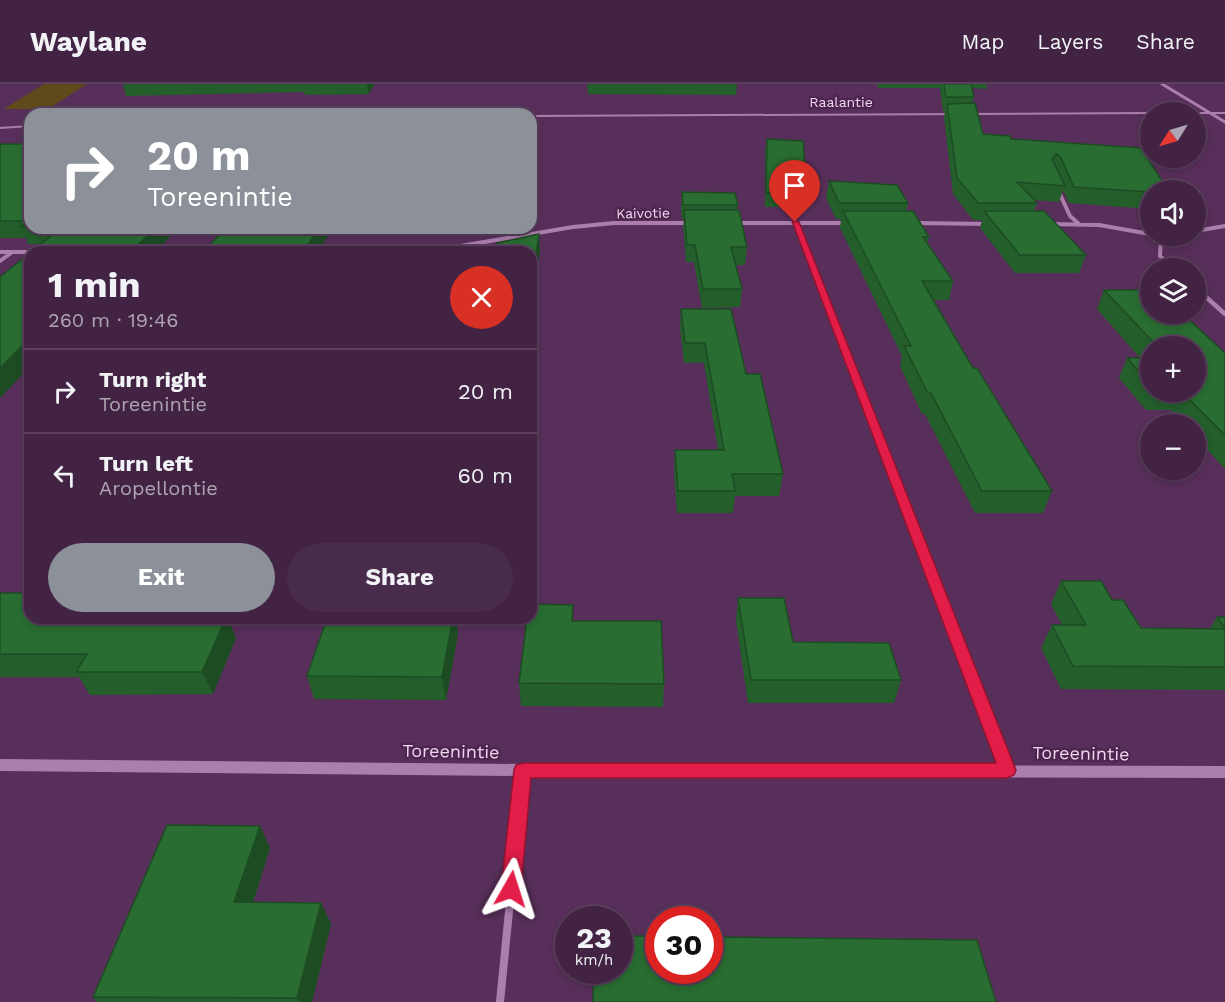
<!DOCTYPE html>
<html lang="en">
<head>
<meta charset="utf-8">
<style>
  body { margin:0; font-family:"Work Sans",sans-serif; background:#492b4b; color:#f1f3f6; height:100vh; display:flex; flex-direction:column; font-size:22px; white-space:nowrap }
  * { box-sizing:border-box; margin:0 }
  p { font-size:20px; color:#aea4b2 }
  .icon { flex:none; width:33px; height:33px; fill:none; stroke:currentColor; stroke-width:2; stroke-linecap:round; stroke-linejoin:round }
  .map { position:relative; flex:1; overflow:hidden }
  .sheet { position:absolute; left:24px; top:162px; width:513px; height:378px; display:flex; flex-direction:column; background:#422344; border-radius:18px; box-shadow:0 3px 9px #0003,0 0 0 2px #5a405d }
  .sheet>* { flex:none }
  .guide { position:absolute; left:24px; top:24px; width:513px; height:126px; border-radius:18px; box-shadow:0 3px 9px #0003,0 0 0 2px #5a405d; background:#8c9099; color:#fff; overflow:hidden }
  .needle { width:39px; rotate:233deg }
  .fabs { position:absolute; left:1140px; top:18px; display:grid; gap:12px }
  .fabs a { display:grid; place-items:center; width:66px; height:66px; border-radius:50%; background:#422344; box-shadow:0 3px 9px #0003,0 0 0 2px #5a405d; font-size:30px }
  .speed { position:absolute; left:555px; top:822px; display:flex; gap:12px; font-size:30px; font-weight:700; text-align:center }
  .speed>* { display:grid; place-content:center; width:78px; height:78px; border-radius:50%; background:#422344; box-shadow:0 3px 9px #0003,0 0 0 2px #5a405d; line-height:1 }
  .speed small { font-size:15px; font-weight:400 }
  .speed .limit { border:9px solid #d22; background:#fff; color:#111 }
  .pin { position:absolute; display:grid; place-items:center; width:51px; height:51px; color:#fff; margin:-62px -26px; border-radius:50% 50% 50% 0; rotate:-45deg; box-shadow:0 0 6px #0007 }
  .pin .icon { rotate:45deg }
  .me { position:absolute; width:66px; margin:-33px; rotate:6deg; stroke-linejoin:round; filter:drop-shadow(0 0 4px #0008) }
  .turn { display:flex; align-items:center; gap:21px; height:126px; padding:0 24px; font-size:27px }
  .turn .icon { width:78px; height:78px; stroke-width:2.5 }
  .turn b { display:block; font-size:42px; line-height:51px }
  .round { display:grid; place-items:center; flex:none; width:63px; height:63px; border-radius:32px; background:#492b4b }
  .head { display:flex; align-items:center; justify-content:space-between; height:102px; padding:0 24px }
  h1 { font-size:36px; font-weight:700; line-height:45px }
  .action { display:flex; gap:12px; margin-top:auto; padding:12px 24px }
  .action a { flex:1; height:69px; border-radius:36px; background:#8c9099; color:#fff; font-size:24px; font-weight:700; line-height:69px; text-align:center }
  .action a+a { background:#492b4b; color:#f1f3f6 }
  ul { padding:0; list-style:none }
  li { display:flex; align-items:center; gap:18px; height:84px; padding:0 24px; border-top:2px solid #5a405d }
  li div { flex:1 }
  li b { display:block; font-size:22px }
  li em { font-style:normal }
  header { display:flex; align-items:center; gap:36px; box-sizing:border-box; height:84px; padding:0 30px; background:#422344; border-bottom:2px solid #5a405d }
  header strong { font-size:28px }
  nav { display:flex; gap:33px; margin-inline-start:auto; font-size:21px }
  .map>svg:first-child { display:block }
  .green { fill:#5e4a1b }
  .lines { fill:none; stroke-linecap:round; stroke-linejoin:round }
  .minor-far5 { stroke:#ac7eae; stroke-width:3 }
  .minor-far4 { stroke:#ac7eae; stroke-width:4 }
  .minor-far3 { stroke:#ac7eae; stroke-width:4.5 }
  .minor-far2 { stroke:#ac7eae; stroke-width:5 }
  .minor-far1 { stroke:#ac7eae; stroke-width:7 }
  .minor { stroke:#ac7eae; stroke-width:8 }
  .tertiary { fill:#ac7eae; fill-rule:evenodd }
  .wall { fill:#235e2b; fill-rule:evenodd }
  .shaded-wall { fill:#1d4c23 }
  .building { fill:#296d32; stroke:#1d4c23; stroke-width:1.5 }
  .route { fill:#e11d48; stroke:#92132f; stroke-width:1.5 }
  .labels { text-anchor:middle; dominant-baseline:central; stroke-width:4.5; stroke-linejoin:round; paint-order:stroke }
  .far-street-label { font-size:14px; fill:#efd6ef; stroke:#4d254f }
  .near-street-label { font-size:18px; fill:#efd6ef; stroke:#4d254f }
</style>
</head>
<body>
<header>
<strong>Waylane</strong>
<nav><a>Map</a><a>Layers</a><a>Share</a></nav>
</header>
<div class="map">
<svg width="1225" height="918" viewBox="0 0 1225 918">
  <rect width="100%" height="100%" fill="#582f5a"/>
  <!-- green -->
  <path class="green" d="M44 0H87L48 25H4Z"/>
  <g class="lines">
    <!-- minor-far5 -->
    <path class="minor-far5" d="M1162 0 1225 38"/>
    <!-- minor-far4 -->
    <path class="minor-far4" d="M1058 106 1070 132 1080 141
      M795 138 812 182
      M735 139H848
      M915 139 989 140
      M1050 140 1099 141 1150 150
      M1196 147 1225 142
      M1164 152H1161L1160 172 1171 182
      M0 168H30
      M425 168 573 143 614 139H692
      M0 177 11 169"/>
    <!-- minor-far3 -->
    <path class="minor-far3" d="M812 181 861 309
      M1170 181 1173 184
      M1196 204 1225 230"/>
    <!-- minor-far2 -->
    <path class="minor-far2" d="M861 308 923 468"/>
    <!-- minor-far1 -->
    <path class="minor-far1" d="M922 467 1000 668"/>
    <!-- minor -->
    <path class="minor" d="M999 667 1007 686
      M500 918 523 686"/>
    <!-- tertiary -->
    <path class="tertiary" d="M1150 28H1152L1150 30 531 33V31Z
      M1194 28H1225V30H1196Z
      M30 41V43L0 45V43Z
      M0 675 523 680 1225 682V694L523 692 0 687Z"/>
  </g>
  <!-- wall -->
  <path class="wall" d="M123 0H375L368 10 305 11 304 8 126 12Z
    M587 0H737L736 11 588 10Z
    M876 0H987L986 5 972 4 974 13 972 19 983 50 1011 55 1141 64 1150 106V125L1069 119 1063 106 1059 118 1034 116 1037 119 1034 127 1086 171 1079 189H1015L980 144 982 136H973L953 110 944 33 945 27H943L940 4H879Z
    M767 55 807 109 805 123H765V67Z
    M0 60H30V144H179L155 168H31L41 160H28L26 154H0Z
    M829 97 908 119 906 127 929 153 927 159 953 197 949 216H933L973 284 1052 407 1043 429H975L925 330H922L900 282 902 272 840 144 841 135H836L826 114Z
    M682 108 738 121 737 126 747 163 745 181H736L742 205 740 223 702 224 694 178H686L683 143 684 135H682L681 123Z
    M1104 206 1225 269V385L1196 353V340H1184L1171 326H1146L1119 294 1127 274H1140L1097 225ZM1150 262H1196V308H1150Z
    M681 225 746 290 783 390 779 412H735L733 429H677L674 388 675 366H718L704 279H684L680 244Z
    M1061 497 1112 516 1141 544H1210L1217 533H1225V606L1061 605 1041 564 1052 541H1062L1051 520Z
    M0 509 30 534 236 554 213 610 90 611 79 593H0Z
    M738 514 793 558 901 596 894 619H748L736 537Z
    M574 537 664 600 663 623 521 622 519 599Z
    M458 550 446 616 314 615 307 592Z
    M260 742 270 764 253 819H321L331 840 312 918H97L93 913Z"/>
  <!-- shaded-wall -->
  <path class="shaded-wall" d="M367 0H375L368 10Z
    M156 144H179L155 168H130Z
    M319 144H333L318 168H303Z
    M539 150 540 168 531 228V201Z
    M30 254V283L0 314V284Z
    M226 534H228L236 554 213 610 202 588Z
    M453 534H456L458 550 446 616 442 593Z
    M260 742 270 764 246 839 234 818Z
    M321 819 331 840 312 918H300L297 914Z"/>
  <!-- building -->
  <path class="building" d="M944 0H971L974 13H946Z
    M975 19 983 50 1010 52 1011 55 1141 64 1168 106H1150V108L1074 103 1060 72 1056 70 1052 75 1065 102 1017 98 1037 119H978L957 94 947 20Z
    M767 55 803 57 807 109H766Z
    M0 60H30V143H21L27 137H0Z
    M829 97 897 101 908 119H839Z
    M682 108 735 109 738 121H683Z
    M684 126H739L747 163H731L742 205H703L695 161H687Z
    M843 127H913L929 153H923L953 197H922L973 284H977L1052 407H982L931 309H928L904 262H911Z
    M984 127H1044L1086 171H1020Z
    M61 144H156L130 168H31Z
    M225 144H319L303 168H204Z
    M539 150 531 201V168H495L497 159Z
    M30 169V254L0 284V193Z
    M1104 206H1150V230H1183L1225 269V351L1182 308H1196V262H1157Z
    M681 225H731L746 290H760L783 390H732L735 407H678L675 366H724L705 259H685Z
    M1127 274H1150V300Z
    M1061 497H1101L1112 516H1123L1141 544 1225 545V583L1073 582 1052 541H1086Z
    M0 509H30V534H226L202 588H76L87 570H0Z
    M738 514H784L793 558 889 559 901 596H751Z
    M531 520 573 521 572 537H661L664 600 519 599 527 534H531Z
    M1217 533H1225V544Z
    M327 534H453L442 593 307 592Z
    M167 741 260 742 234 818 321 819 297 914 93 913Z
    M620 852H658V886H710V853L977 856 996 918H593L594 886H620Z"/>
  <!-- route -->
  <path class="route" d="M792 137 799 138 1016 686 1014 691 1007 694H531L521 805 518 811 511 814 504 811 501 805 514 686 516 681 523 679H996Z"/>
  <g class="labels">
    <!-- far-street labels -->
    <g class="far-street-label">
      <text x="841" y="18">Raalantie</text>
      <text transform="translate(643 129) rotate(-1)">Kaivotie</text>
    </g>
    <!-- near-street labels -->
    <g class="near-street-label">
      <text transform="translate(451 667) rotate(1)">Toreenintie</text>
      <text transform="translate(1081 669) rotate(1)">Toreenintie</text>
    </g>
  </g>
</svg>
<div class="fabs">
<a><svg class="needle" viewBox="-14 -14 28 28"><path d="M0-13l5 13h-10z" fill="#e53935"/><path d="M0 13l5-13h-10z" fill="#aea4b2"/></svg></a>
<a><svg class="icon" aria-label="sound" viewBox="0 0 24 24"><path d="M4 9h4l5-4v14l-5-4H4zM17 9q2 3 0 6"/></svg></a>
<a><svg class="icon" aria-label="layers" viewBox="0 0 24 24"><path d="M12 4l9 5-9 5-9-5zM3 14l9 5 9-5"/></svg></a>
<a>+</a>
<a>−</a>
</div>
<div class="speed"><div>23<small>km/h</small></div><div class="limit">30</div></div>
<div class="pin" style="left:795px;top:138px;background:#d93025"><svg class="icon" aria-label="arrive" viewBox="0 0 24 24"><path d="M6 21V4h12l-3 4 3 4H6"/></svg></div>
<svg class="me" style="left:511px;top:805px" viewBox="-20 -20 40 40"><path d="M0-17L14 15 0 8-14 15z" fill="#e11d48" stroke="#fff" stroke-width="4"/></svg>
<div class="guide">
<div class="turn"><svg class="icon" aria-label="right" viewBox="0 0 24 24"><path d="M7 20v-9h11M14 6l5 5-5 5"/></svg><div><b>20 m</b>Toreenintie</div></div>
</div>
<section class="sheet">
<div class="head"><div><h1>1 min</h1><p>260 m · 19:46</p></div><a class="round" style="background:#d93025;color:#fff"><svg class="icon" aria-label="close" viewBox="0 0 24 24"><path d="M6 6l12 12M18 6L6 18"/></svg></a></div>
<ul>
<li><svg class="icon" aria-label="right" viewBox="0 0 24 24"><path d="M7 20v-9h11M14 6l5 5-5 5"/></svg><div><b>Turn right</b><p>Toreenintie</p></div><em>20 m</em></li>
<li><svg class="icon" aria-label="left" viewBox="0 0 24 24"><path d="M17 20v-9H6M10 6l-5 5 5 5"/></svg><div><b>Turn left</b><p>Aropellontie</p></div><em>60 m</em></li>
</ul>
<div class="action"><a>Exit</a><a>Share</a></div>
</section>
</div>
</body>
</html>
